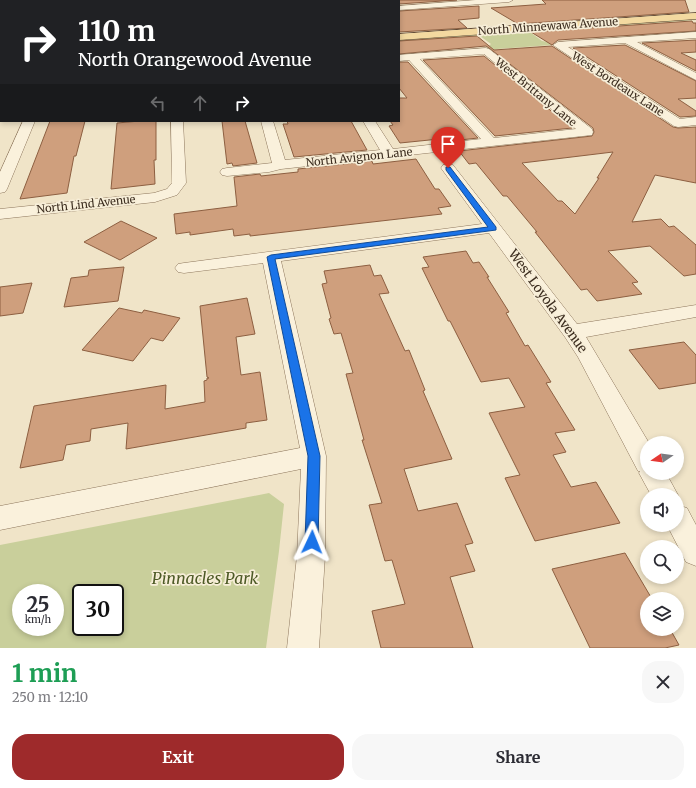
<!DOCTYPE html>
<html lang="en">
<head>
<meta charset="utf-8">
<style>
  body { margin:0; font-family:Merriweather,serif; background:#f7f7f7; color:#2b2b33; height:100vh; display:flex; flex-direction:column; font-size:15px; white-space:nowrap }
  * { box-sizing:border-box; margin:0 }
  p { font-size:13px; color:#7c7c81 }
  .icon { flex:none; width:22px; height:22px; fill:none; stroke:currentColor; stroke-width:2; stroke-linecap:round; stroke-linejoin:round }
  .map { position:relative; height:648px; overflow:hidden }
  .drawer { display:flex; flex-direction:column; background:#fff; flex:1 }
  .drawer>* { flex:none }
  .top-card { position:absolute; left:0px; top:0px; width:400px; height:122px; box-shadow:0 2px 6px #0003; background:#202124; color:#fff; overflow:hidden }
  .needle { width:26px; rotate:257deg }
  .fabs { position:absolute; left:640px; top:436px; display:grid; gap:8px }
  .fabs a { display:grid; place-items:center; width:44px; height:44px; border-radius:50%; background:#fff; box-shadow:0 2px 6px #0003; font-size:20px }
  .speed { position:absolute; left:12px; top:584px; display:flex; gap:8px; font-size:20px; font-weight:700; text-align:center }
  .speed>* { display:grid; place-content:center; width:52px; height:52px; border-radius:50%; background:#fff; box-shadow:0 2px 6px #0003; line-height:1 }
  .speed small { font-size:10px; font-weight:400 }
  .speed .limit { border:2px solid #111; border-radius:6px; background:#fff; color:#111 }
  .pin { position:absolute; display:grid; place-items:center; width:34px; height:34px; color:#fff; margin:-41px -17px; border-radius:50% 50% 50% 0; rotate:-45deg; box-shadow:0 0 4px #0007 }
  .pin .icon { rotate:45deg }
  .me { position:absolute; width:44px; margin:-22px; rotate:2deg; stroke-linejoin:round; filter:drop-shadow(0 0 3px #0008) }
  .turn { display:flex; align-items:center; gap:14px; height:84px; padding:0 12px; font-size:18px }
  .turn .icon { width:52px; height:52px; stroke-width:2.5 }
  .turn b { display:block; font-size:28px; line-height:34px }
  .lanes { display:flex; align-items:center; height:38px; padding:0 12px; background:#0003; justify-content:center; gap:20px; direction:ltr }
  .lanes .off { opacity:.35 }
  .round { display:grid; place-items:center; flex:none; width:42px; height:42px; border-radius:16px; background:#f7f7f7 }
  .overview { display:flex; align-items:center; justify-content:space-between; height:68px; padding:0 12px }
  h1 { font-size:24px; font-weight:700; line-height:30px; color:#1e9e55 }
  .button { display:flex; gap:8px; margin-top:auto; padding:8px 12px }
  .button a { flex:1; height:46px; border-radius:16px; background:#9e2a2b; color:#fff; font-size:16px; font-weight:700; line-height:46px; text-align:center }
  .button a+a { background:#f7f7f7; color:#2b2b33 }
  .map>svg:first-child { display:block }
  .green { fill:#c9cf9b; fill-rule:evenodd }
  .building { fill:#cf9f7d; stroke:#8d5f41; fill-rule:evenodd }
  .lines { fill:none; stroke-linecap:round; stroke-linejoin:round }
  .minor-casing { stroke:#8d765c; stroke-width:1 }
  .major-casing { stroke:#5b4430; stroke-width:1 }
  .minor { fill:#faf1dc; fill-rule:evenodd }
  .major { fill:#f3d9a0; fill-rule:evenodd }
  .route { fill:#1a73e8; stroke:#114b97 }
  .labels { text-anchor:middle; dominant-baseline:central; stroke-width:3.5; stroke-linejoin:round; paint-order:stroke }
  .far-street-label { font-size:11px; fill:#3d2e20; stroke:#f7eed8 }
  .street-label { font-size:13px; fill:#3d2e20; stroke:#f7eed8 }
  .near-park-label { font-size:16px; font-style:italic; fill:#4d5a26; stroke:#f7eed8 }
</style>
</head>
<body>
<div class="map">
<svg width="696" height="648" viewBox="0 0 696 648">
  <rect width="100%" height="100%" fill="#f0e4c8"/>
  <!-- green -->
  <path class="green" d="M696 19V20L530 32 542 41 554 43 551 45 497 49 494 50 485 49 491 44 480 36 399 42V40Z
    M269 493 284 504 279 551 266 648H0V545ZM21 593H55V627H21ZM81 593H115V627H81Z"/>
  <!-- building -->
  <path class="building" d="M386 0H457L399 4V1Z
    M542 0H685L689 12 518 24 491 8 546 4Z
    M479 6V18L458 20 467 28 399 32V11Z
    M692 21 693 23H696V31L558 40 552 45 531 32Z
    M477 36 494 50 552 46 673 127 678 128 696 127V183L655 175 632 222 661 219 669 227 674 226 696 245V274L684 276 650 246 608 251 638 282 632 283 642 294 597 301 587 289 581 290 535 232H537L507 196H503L476 163 469 164 459 151 592 136 594 132 593 128 489 48 486 46 399 54V41ZM613 152 597 178H599L575 214 562 201H558L522 163Z
    M696 40V52L681 53 696 60V71L642 43Z
    M625 45 696 81V98L678 99 696 111V116L680 117 573 48Z
    M484 56 572 128 495 136 423 60Z
    M399 62H408L478 138 451 141 449 138 400 143 389 126 393 125 390 121H399V98H407L399 88Z
    M50 121H85L76 156H74L67 193 20 199Z
    M140 121H156V160H154L155 184 111 189 117 123Z
    M222 121H245L257 163 233 166 232 163 227 164Z
    M287 121H351L367 150 294 157 283 124H288Z
    M416 159 435 189H439L451 206 438 208 442 214 250 236V234L234 236 233 229 190 235V232L176 234 174 214 237 206 234 177 260 174 261 176 298 172V169L372 161 373 164Z
    M121 221 157 238 120 260 84 242Z
    M466 251 473 263 479 262 489 277H487L509 312 506 313 525 346 528 345 551 382 546 383 575 430 555 433 566 452 553 455 571 487 596 482 620 523 535 541 505 478 520 475 489 413 525 407 509 378 481 382 450 321H448L422 268 429 267 423 257Z
    M370 265 374 276 381 275 389 293 379 294 405 351 409 350 425 390 423 391 452 459 404 469 418 511 457 503 473 543 465 545 475 571 450 577 473 648H381L372 611 405 604 392 560 385 561 369 505 382 503 362 440H364L346 374 353 373 341 333 334 334 329 319 331 318 322 284 327 283 324 271Z
    M124 267 118 301 64 307 71 278 88 276 89 270Z
    M32 283 23 313 0 316V287Z
    M247 298 255 334 236 337 241 375 260 372 267 420 246 423V428L126 449 128 423 91 429 90 441 66 445 63 460 20 468 34 406 166 385 165 409 205 402 204 381 207 380V378H209L207 377 200 306Z
    M119 308 142 313 144 310 180 318 163 341 151 338 133 361 82 350Z
    M684 342 696 355V383L659 389 629 350Z
    M625 553 652 599H647V629H670L679 645 665 648H590L552 569Z"/>
  <g class="lines">
    <!-- minor casing -->
    <g class="minor-casing">
      <path id="minor" d="M76 0H84V1H76Z
        M189 0H197V1H189Z
        M303 0H311L312 1H304Z
        M476 0H513L509 2 399 10V6Z
        M696 32V38L637 42 696 73V80L625 43 568 47 680 119 696 117V125L678 127 674 126 553 45 558 42Z
        M486 48 489 49 592 129 593 132 592 135 281 169 269 172 227 176 222 175 220 172 222 169 227 168 272 163 261 121H273L285 160 380 150 363 121H375L393 149 481 139 409 60 399 61V55ZM484 54 576 129 494 138 420 59Z
        M23 121H35L7 189 5 192 0 193V172Z
        M171 121H183L186 183 177 195 155 202 0 219V209L154 193 167 189 172 183Z
        M448 164 453 165 577 324 696 305V317L586 337 649 443H647V473H666L678 495 677 498V495H651L639 473 640 471H638L578 357 565 337 489 233 281 261 326 456 325 556 319 648H287L297 556 301 469 0 530V506L300 448 263 263 184 273 178 272 175 268 178 264 184 263 482 224 441 168 443 165Z
        M677 505 687 508 696 525V566L686 562 667 525H677Z"/>
    </g>
    <!-- major casing -->
    <g class="major-casing">
      <path id="major" d="M696 13V19L399 40V34Z
        M0 62H1V68H0Z"/>
    </g>
    <!-- minor -->
    <use href="#minor" class="minor"/>
    <!-- major -->
    <use href="#major" class="major"/>
  </g>
  <!-- route -->
  <path class="route" d="M446 167H450L496 227V230L275 259 320 456 318 542 316 546 312 548 307 546 305 542 308 456 267 257 271 255 488 227 446 170Z"/>
  <g class="labels">
    <!-- far-street labels -->
    <g class="far-street-label">
      <text transform="translate(548 26) rotate(-4)">North Minnewawa Avenue</text>
      <text transform="translate(618 84) rotate(33)">West Bordeaux Lane</text>
      <text transform="translate(536 92) rotate(39)">West Brittany Lane</text>
      <text transform="translate(359 157) rotate(-6)">North Avignon Lane</text>
      <text transform="translate(86 204) rotate(-6)">North Lind Avenue</text>
    </g>
    <!-- street labels -->
    <g class="street-label">
      <text transform="translate(548 301) rotate(54)">West Loyola Avenue</text>
    </g>
    <!-- near-park labels -->
    <g class="near-park-label">
      <text x="205" y="578">Pinnacles Park</text>
    </g>
  </g>
</svg>
<div class="fabs">
<a><svg class="needle" viewBox="-14 -14 28 28"><path d="M0-13l5 13h-10z" fill="#e53935"/><path d="M0 13l5-13h-10z" fill="#7c7c81"/></svg></a>
<a><svg class="icon" aria-label="sound" viewBox="0 0 24 24"><path d="M4 9h4l5-4v14l-5-4H4zM17 9q2 3 0 6"/></svg></a>
<a><svg class="icon" aria-label="search" viewBox="0 0 24 24"><circle cx="10" cy="10" r="6"/><path d="M15 15l6 6"/></svg></a>
<a><svg class="icon" aria-label="layers" viewBox="0 0 24 24"><path d="M12 4l9 5-9 5-9-5zM3 14l9 5 9-5"/></svg></a>
</div>
<div class="speed"><div>25<small>km/h</small></div><div class="limit">30</div></div>
<div class="pin" style="left:448px;top:168px;background:#d93025"><svg class="icon" aria-label="arrive" viewBox="0 0 24 24"><path d="M6 21V4h12l-3 4 3 4H6"/></svg></div>
<svg class="me" style="left:312px;top:542px" viewBox="-20 -20 40 40"><path d="M0-17L14 15 0 8-14 15z" fill="#1a73e8" stroke="#fff" stroke-width="4"/></svg>
<div class="top-card">
<div class="turn"><svg class="icon" aria-label="right" viewBox="0 0 24 24"><path d="M7 20v-9h11M14 6l5 5-5 5"/></svg><div><b>110 m</b>North Orangewood Avenue</div></div>
<div class="lanes"><svg class="icon off" aria-label="left" viewBox="0 0 24 24"><path d="M17 20v-9H6M10 6l-5 5 5 5"/></svg><svg class="icon off" aria-label="ahead" viewBox="0 0 24 24"><path d="M12 20V5M6 11l6-6 6 6"/></svg><svg class="icon" aria-label="right" viewBox="0 0 24 24"><path d="M7 20v-9h11M14 6l5 5-5 5"/></svg></div>
</div>
</div>
<section class="drawer">
<div class="overview"><div><h1>1 min</h1><p>250 m · 12:10</p></div><a class="round"><svg class="icon" aria-label="close" viewBox="0 0 24 24"><path d="M6 6l12 12M18 6L6 18"/></svg></a></div>
<div class="button"><a>Exit</a><a>Share</a></div>
</section>
</body>
</html>
